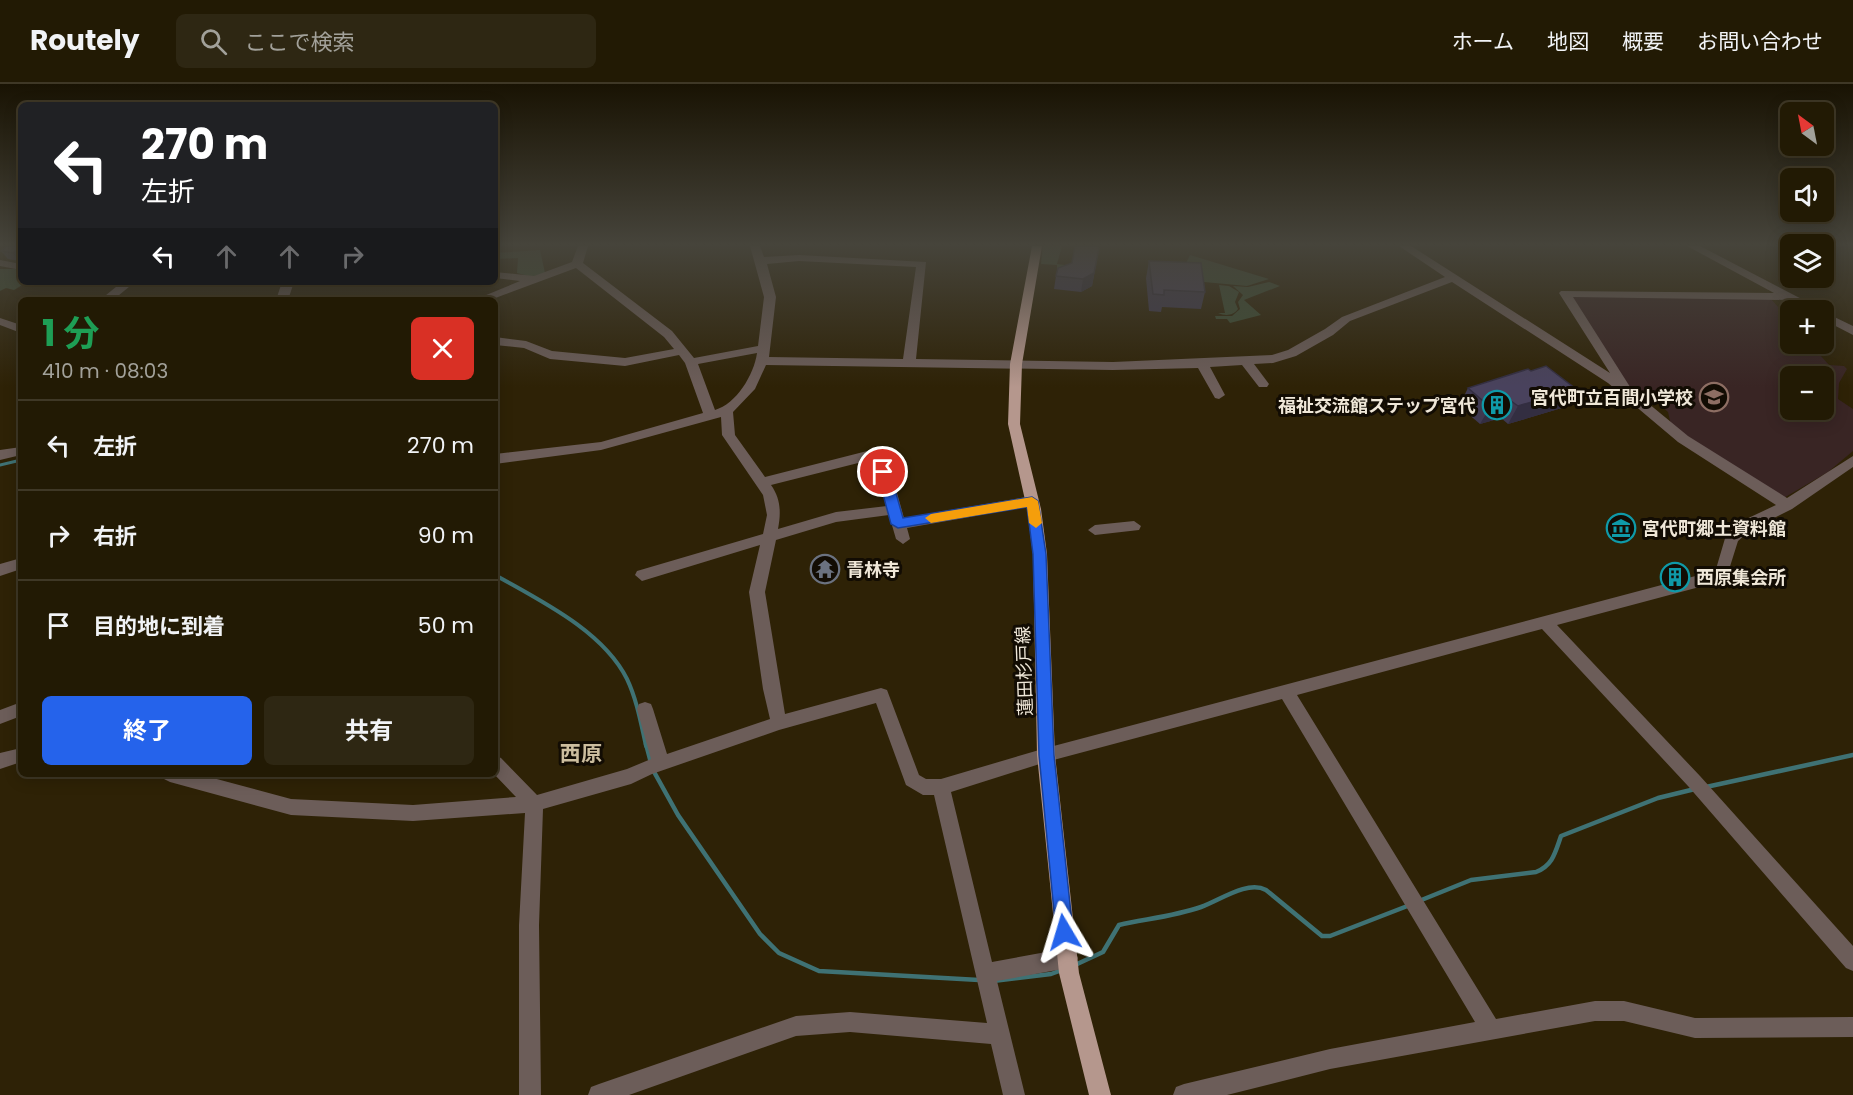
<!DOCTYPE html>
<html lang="ja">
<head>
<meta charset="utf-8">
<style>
  body { margin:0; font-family:Poppins,"Noto Sans JP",sans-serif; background:#2e2713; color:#f1f3f6; height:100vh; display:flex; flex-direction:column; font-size:22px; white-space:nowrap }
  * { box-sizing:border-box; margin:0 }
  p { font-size:20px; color:#a2a19a }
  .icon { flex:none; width:33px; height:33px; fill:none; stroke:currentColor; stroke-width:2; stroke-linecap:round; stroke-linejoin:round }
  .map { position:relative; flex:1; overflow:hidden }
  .side { position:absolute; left:18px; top:213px; width:480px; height:480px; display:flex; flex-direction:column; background:#221a04; border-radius:9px; box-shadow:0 3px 15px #0003,0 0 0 2px #3f3826 }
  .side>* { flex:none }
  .top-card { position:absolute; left:18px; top:18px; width:480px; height:183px; border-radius:9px; box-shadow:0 3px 15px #0003,0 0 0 2px #3f3826; background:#202124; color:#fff; overflow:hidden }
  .needle { width:39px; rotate:328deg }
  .buttons { position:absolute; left:1780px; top:18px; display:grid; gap:12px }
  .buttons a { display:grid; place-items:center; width:54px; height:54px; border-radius:9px; background:#221a04; box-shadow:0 3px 15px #0003,0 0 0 2px #3f3826; font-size:30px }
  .pin { position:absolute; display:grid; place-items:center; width:51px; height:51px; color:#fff; margin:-26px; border:3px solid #fff; border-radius:50%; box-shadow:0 2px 6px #0007 }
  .me { position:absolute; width:66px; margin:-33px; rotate:353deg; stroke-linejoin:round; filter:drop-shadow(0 0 4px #0008) }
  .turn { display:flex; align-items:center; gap:21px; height:126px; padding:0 24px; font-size:27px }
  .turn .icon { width:78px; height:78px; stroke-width:2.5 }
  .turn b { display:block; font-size:42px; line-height:51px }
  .lanes { display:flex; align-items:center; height:57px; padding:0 24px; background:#0003; justify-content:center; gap:30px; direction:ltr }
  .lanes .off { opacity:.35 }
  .round { display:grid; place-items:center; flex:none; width:63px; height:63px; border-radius:9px; background:#2e2713 }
  .summary { display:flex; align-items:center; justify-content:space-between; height:102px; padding:0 24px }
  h1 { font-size:36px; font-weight:700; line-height:45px; color:#1e9e55 }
  .button { display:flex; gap:12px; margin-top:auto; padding:12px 24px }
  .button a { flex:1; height:69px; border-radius:9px; background:#2563eb; color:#fff; font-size:24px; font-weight:700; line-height:69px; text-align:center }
  .button a+a { background:#2e2713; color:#f1f3f6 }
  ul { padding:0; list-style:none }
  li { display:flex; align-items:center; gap:18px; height:90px; padding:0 24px; border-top:2px solid #3f3826 }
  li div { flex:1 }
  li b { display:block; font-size:22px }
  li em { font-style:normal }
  header { display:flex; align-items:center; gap:36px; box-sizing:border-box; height:84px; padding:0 30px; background:#221a04; border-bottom:2px solid #3f3826 }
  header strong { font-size:28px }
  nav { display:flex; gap:33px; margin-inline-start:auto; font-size:21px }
  .search { width:420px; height:54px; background:#2e2713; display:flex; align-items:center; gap:15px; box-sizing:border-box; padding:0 21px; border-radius:9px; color:#a2a19a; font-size:22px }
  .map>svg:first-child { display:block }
  .education { fill:#392524; fill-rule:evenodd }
  .green { fill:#3d4e34 }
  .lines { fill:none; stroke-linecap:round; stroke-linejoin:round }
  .stream-far2 { stroke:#3f7274; stroke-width:3 }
  .stream-far1 { stroke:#3f7274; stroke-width:4 }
  .stream { stroke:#3f7274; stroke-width:4.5 }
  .minor { fill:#6c5d59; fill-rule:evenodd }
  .major { fill:#b5978d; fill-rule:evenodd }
  .wall { fill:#3f3950 }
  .shaded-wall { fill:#332e41 }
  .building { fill:#49425d; stroke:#332e41; stroke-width:1.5 }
  .route { fill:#2563eb; stroke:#184099; stroke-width:1.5 }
  .slow { fill:#f59e0b }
  .labels { text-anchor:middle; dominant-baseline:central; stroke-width:6; stroke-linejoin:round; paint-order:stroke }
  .poi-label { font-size:18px; font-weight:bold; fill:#efe7d8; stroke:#120c03; text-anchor:start }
  .street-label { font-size:18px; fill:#efe7d8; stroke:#120c03 }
  .quarter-label { font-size:21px; font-weight:bold; fill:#ccbd9e; stroke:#120c03 }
</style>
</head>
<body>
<header>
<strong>Routely</strong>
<div class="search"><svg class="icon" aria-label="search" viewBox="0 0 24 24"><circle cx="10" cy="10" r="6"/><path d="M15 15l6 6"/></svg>ここで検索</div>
<nav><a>ホーム</a><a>地図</a><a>概要</a><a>お問い合わせ</a></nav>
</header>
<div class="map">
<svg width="1853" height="1011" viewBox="0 0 1853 1011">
  <rect width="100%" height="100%" fill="#2e2206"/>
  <!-- education -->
  <path class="education" d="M1570 212 1771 215 1791 238V260H1810L1829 281 1844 282 1847 285 1839 299 1838 315 1853 325V367L1828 388 1782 415 1671 341 1668 328 1659 320 1633 310ZM1791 292H1824V326H1791Z"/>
  <!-- green -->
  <path class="green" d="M1043 162H1062L1057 180 1065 181V183L1057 185V181L1041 180Z
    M540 166 545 189 532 193 517 189 518 174 495 175V169Z
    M1190 171 1269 195 1247 202 1204 198 1201 193 1181 189Z
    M0 185H21V198H27L14 206 6 204 0 207Z
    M1269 198 1280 202 1244 216 1261 231 1230 239 1227 235H1216L1215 232H1232L1240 225 1238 218 1243 211 1233 202 1248 203Z
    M1219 201 1229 202 1239 208 1235 218 1238 225C1233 232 1225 232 1218 229H1225Z"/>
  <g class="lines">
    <!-- stream-far2 -->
    <path class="stream-far2" d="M0 381 21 376"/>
    <!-- stream-far1 -->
    <path class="stream-far1" d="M495 491C541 517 603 547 627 595 637 616 641 640 646 662"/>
    <!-- stream -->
    <path class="stream" d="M646 660 651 679
      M653 686 678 731 760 850 779 869 819 887 979 896
      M1706 703 1853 671
      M1419 817 1471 796 1536 788C1553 781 1555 769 1561 752L1658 714 1695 705
      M1075 881 1103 868 1119 841C1146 835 1175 832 1201 823 1219 817 1247 796 1266 806L1322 852H1330L1410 821
      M993 897 1051 890 1062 886"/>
    <!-- minor -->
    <path class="minor" d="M578 162H588L583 179 672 247 694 274 758 262 764 213 750 162H760L764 173 799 171 926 178 916 275 1113 278 1272 271 1288 266 1325 245 1342 233 1445 193 1399 162H1411L1610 289 1559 209 1561 207 1774 209 1687 162H1700L1819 224 1820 226H1807L1788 216 1573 213 1632 306 1688 352 1787 414 1853 372V383L1792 425 1752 445 1738 457 1727 492 1707 501 1557 541 1700 692 1853 862V887L1846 884 1688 702 1542 545 1297 611 1496 935 1595 917H1624L1695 934 1853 933V953L1695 954 1624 937H1595L1330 985 1227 1011H1173L1176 1003 1184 1000 1330 965 1475 938 1282 615 1046 678 951 708 992 878 1068 864 1075 867 1078 874 1075 881 1068 884 997 897 1025 1011H1003L991 960 850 948 796 952 629 1011H588L591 1003 599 1000 796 932 850 928 987 939 934 711H923L906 701 876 619 779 646 652 690 631 700 543 725 539 841 541 1011H519V841L525 729 413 737 291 731 170 698 164 695 161 690H198L291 715 413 721 516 713 494 690 495 671 501 674 537 711 627 685 651 675 637 625 639 620 645 618 651 620 653 625 667 670 770 635 763 605 749 508 760 461 642 497 635 491 637 487 763 450 767 431 763 411 722 351 721 333 601 366 495 380V370L601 358 703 329 685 279 679 271 625 282 550 275 524 264 495 261V253L526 257 552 267 625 274 674 265 664 253 576 184 490 216H474L520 197 495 194V188L534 192 572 178ZM799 177 916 183 903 275 769 273 776 213 767 180ZM1452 198 1608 299 1678 358 1776 421 1742 437 1726 451 1716 485 1703 490 1046 664 941 695H926L919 691 887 606 881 604 785 630 765 508 776 456 836 438 889 431 896 455 903 460 910 455 907 444 1032 422 1039 417 1032 412 904 434 886 369 879 364 765 393 735 351 733 328 755 305 766 281 1113 286 1198 284 1215 314 1219 315 1225 311 1210 283 1242 281 1259 303H1267L1269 300 1254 280 1273 279 1296 272 1333 251 1350 237ZM757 269C754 291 736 320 715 326L698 280ZM874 375 887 422 836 428 778 445C781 429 781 415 771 401Z
      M0 176 21 180V186L0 182Z
      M122 198H135L113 216H100Z
      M282 198H294L288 216H276Z
      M1824 228 1853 242V251L1824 236Z
      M0 234 21 241V249L0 241Z
      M21 363V371L0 376V366Z
      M1134 437 1141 442 1139 446 1095 451 1088 446 1095 441Z
      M21 474V485L0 492V480Z
      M16 620 21 622V632L0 640V626Z
      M21 664V678L0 685V669Z"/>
    <!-- major -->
    <path class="major" d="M1032 162H1042L1022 280 1020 340 1041 425 1047 470 1055 671 1079 889 1111 1011H1089L1059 889 1037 671 1033 470 1027 425 1008 340 1010 280Z"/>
  </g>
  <!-- wall -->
  <path class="wall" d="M21 162 19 177 8 175 1 167Z
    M1097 176 1092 202 1081 208 1054 205 1056 192Z
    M1149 177 1205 208 1201 225 1162 223 1161 228 1149 227 1146 194Z
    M1468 304 1565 323 1508 340 1501 334 1480 340 1459 322Z"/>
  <!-- shaded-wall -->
  <path class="shaded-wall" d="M21 162V176L19 177 13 169Z
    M1099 164 1092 202 1081 208 1083 195Z
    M1576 305 1565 323 1508 340 1518 322Z
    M1511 317 1501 334 1480 340 1490 323Z"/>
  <!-- building -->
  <path class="building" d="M7 162H21L13 169 1 167Z
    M1075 162H1097L1099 164 1094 189 1083 195 1056 192 1058 184 1072 179Z
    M1149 177 1201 179 1205 208 1164 206V211L1153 210Z
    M1546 282 1576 305 1518 322 1511 317 1490 323 1468 304 1528 285 1531 287Z"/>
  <!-- sky -->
  <linearGradient id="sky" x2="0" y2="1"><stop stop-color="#191303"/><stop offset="0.53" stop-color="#46443b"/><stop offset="1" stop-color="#46443b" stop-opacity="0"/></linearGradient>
  <rect width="1853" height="303" fill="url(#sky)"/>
  <!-- route -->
  <path class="route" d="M883 384 890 388 903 434 1032 413 1038 417 1046 470 1054 671 1073 848 1071 854 1064 856 1058 854 1056 848 1039 671 1033 470 1027 423 898 444 891 440 877 388Z"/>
  <!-- slow -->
  <path class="slow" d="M1032 413 1038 417 1042 439 1036 444 1029 439 1027 423 931 439 925 434 931 430Z"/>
  <!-- icons -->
  <defs>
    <g id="school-ring" transform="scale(1.5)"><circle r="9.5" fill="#120c03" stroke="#8d6e63" stroke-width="1.5"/><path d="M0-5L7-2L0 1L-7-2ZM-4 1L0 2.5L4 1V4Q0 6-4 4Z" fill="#8d6e63"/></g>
    <g id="building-ring" transform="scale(1.5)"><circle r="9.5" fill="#120c03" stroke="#0f9aa8" stroke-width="1.5"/><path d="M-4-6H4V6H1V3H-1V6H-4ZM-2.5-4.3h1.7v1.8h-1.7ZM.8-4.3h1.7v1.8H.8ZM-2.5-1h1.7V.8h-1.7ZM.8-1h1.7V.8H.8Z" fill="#0f9aa8"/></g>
    <g id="museum-ring" transform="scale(1.5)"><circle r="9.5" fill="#120c03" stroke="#0f9aa8" stroke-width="1.5"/><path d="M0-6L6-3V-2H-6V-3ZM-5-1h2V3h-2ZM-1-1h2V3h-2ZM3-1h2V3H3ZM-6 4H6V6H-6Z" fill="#0f9aa8"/></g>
    <g id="temple-ring" transform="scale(1.5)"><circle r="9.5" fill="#120c03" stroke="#6b7280" stroke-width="1.5"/><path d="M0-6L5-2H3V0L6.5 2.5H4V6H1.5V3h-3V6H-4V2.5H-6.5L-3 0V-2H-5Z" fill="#6b7280"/></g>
  </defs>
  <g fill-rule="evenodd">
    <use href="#school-ring" x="1714" y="313"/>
    <use href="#building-ring" x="1497" y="321"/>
    <use href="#museum-ring" x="1621" y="444"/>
    <use href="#temple-ring" x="825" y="485"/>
    <use href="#building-ring" x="1675" y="493"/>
  </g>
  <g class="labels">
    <!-- poi labels -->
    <g class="poi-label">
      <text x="1693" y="313" text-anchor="end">宮代町立百間小学校</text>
      <text x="1476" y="321" text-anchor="end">福祉交流館ステップ宮代</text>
      <text x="1642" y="444">宮代町郷土資料館</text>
      <text x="846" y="485">青林寺</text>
      <text x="1696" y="493">西原集会所</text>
    </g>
    <!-- street labels -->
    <g class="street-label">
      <text transform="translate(1024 587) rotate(-92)">蓮田杉戸線</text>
    </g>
    <!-- quarter labels -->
    <g class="quarter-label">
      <text x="581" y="669">西原</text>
    </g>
  </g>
</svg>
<div class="buttons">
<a><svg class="needle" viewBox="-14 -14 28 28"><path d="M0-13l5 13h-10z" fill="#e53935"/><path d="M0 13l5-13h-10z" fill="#a2a19a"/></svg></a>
<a><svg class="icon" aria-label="sound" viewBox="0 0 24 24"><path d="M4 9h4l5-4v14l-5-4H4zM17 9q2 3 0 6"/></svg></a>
<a><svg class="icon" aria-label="layers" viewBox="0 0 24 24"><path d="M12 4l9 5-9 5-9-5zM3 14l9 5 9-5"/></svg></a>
<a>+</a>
<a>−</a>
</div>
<div class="pin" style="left:883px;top:388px;background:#d93025"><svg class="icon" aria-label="arrive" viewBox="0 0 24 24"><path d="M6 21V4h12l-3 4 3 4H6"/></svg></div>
<svg class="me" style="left:1064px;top:848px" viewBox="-20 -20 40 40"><path d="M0-17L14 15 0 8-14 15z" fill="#2563eb" stroke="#fff" stroke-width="4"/></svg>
<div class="top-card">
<div class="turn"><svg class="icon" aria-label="left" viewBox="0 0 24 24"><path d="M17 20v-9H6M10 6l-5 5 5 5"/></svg><div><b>270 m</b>左折</div></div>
<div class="lanes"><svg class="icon" aria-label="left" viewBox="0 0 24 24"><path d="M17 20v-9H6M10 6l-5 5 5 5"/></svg><svg class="icon off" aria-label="ahead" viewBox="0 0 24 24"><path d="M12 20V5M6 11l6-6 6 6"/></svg><svg class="icon off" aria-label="ahead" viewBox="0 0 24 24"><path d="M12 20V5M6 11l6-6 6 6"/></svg><svg class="icon off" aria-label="right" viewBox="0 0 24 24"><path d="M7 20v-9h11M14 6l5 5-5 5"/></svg></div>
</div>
<section class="side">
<div class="summary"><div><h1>1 分</h1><p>410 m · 08:03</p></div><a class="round" style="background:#d93025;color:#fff"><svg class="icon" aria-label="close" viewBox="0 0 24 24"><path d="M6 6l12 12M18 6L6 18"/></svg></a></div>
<ul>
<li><svg class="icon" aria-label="left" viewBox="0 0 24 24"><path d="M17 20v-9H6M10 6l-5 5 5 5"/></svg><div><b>左折</b></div><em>270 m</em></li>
<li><svg class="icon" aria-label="right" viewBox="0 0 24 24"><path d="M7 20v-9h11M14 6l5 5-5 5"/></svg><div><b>右折</b></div><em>90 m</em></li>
<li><svg class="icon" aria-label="arrive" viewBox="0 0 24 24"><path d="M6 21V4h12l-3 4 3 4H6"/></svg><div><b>目的地に到着</b></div><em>50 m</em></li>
</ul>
<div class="button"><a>終了</a><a>共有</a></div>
</section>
</div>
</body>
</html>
